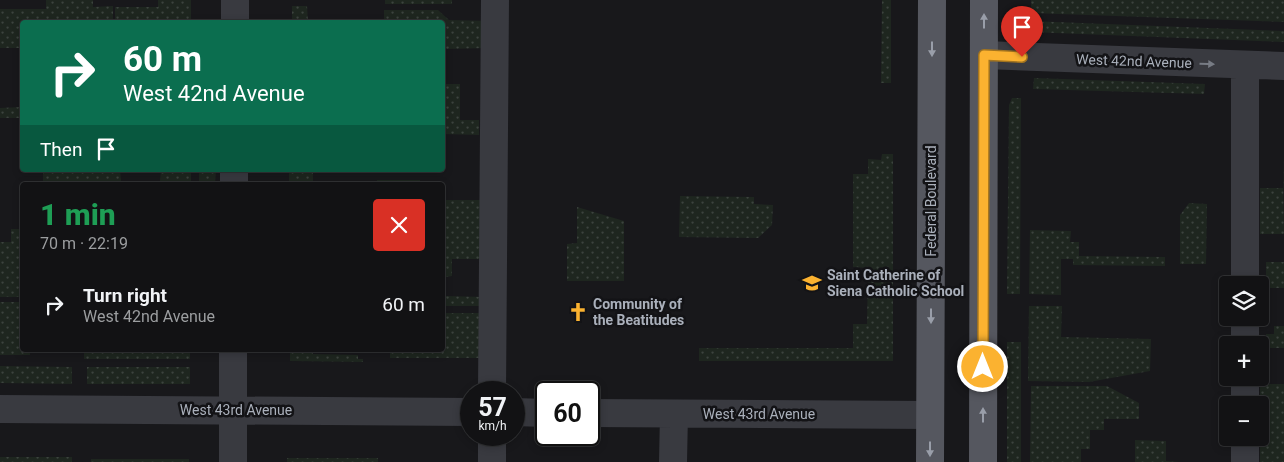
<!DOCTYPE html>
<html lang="en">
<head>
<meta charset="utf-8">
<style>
  body { margin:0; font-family:Roboto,sans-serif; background:#1f2022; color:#f1f3f6; height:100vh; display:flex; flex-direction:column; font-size:19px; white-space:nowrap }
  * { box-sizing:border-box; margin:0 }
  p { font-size:16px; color:#9c9ea0 }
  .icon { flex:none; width:28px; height:28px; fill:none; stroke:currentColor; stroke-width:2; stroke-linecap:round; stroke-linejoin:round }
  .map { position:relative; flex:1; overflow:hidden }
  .side { position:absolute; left:20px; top:182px; width:425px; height:170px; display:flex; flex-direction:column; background:#121214; border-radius:5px; box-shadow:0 2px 8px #0003,0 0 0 1px #313234 }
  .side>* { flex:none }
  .top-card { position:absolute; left:20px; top:20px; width:425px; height:152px; border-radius:5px; box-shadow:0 2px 8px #0003,0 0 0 1px #313234; background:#0b6e4f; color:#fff; overflow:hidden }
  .buttons { position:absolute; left:1219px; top:276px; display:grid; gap:10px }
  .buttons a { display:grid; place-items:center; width:50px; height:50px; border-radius:5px; background:#121214; box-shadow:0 2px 8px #0003,0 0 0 1px #313234; font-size:25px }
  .speed { position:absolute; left:460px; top:381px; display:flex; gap:10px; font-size:25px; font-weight:700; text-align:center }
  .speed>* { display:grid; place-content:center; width:65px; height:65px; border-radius:50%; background:#121214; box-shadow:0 2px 8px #0003,0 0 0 1px #313234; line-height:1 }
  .speed small { font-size:12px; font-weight:400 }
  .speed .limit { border:2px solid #111; border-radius:8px; background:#fff; color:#111 }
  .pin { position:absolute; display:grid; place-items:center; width:42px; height:42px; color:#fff; margin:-51px -21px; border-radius:50% 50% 50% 0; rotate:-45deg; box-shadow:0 0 5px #0007 }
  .pin .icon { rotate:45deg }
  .me { position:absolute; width:55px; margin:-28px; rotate:0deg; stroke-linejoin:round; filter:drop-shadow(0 0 4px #0008) }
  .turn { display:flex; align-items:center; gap:18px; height:105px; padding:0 20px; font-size:22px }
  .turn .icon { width:65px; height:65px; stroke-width:2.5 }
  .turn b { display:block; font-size:35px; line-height:42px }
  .then { display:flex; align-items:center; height:48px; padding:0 20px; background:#0003; gap:10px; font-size:19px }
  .round { display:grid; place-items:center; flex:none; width:52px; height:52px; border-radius:5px; background:#1f2022 }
  .head { display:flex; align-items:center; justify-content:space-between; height:85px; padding:0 20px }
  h1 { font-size:30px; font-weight:800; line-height:38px; color:#1e9e55 }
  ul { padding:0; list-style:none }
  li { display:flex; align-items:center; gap:15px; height:75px; padding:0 20px }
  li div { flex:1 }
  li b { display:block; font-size:19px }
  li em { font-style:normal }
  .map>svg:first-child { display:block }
  .grass { fill:url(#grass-dots) }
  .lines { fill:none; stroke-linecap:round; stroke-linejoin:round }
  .minor { stroke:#393a40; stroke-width:28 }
  .major { stroke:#55575f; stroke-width:28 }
  .oneway { fill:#999ea9 }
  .oneway2 { fill:#777b84 }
  .route-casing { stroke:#a3741f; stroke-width:12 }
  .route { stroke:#fbb230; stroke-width:9 }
  .labels { text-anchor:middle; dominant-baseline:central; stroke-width:5; stroke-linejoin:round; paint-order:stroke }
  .street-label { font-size:14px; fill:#aab0bb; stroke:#131316 }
  .poi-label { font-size:14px; font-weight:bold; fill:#aab0bb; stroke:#131316; text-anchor:start }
</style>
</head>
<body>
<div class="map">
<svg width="1284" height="462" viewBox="0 0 1284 462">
  <defs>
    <pattern id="grass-dots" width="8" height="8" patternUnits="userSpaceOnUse" patternTransform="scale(1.25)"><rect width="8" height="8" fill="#1e261f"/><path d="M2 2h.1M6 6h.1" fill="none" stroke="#3c433e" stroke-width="1.8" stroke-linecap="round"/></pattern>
  </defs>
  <rect width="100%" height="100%" fill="#18181b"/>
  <!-- grass -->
  <path class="grass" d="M46 0H93V7L113 6V22H22V48H0V9H46Z
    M158 0H191V22H115V7H158Z
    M385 0H452V4H385Z
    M882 0H891V83H881Z
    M1031 0H1284V22L1031 13Z
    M292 6H307L308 22H292Z
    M384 10H438L449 20 492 21 491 48 444 49V84H460V120H479V135L443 134 442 22H384Z
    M1030 21 1284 31V42L1030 32Z
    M1034 78 1205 84 1204 94 1033 89Z
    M1012 98H1021L1020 294H1007L1009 105Z
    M22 107V118H0V108Z
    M882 154H893V361H699V348H853V324H867L868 268 853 267V174H868V159L881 160Z
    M1283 154 1284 234H1260V188H1283Z
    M43 170H120L121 181H160L161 170H191V185H43Z
    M199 170H216L215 185H199Z
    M289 170H313V185H289Z
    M377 180H420V185H377Z
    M680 196 754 197V204L773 205 772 225 758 238 679 237Z
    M443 200H485V259H452V276L446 277V296L484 297V306H443Z
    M1189 203 1207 204 1206 264H1180V215Z
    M577 207 624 221V281H567V244L577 243Z
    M11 229H22V297H0V242H11Z
    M1030 230 1071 231 1070 242H1079V256L1165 257V266L1073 265V259H1061V295L1029 294Z
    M1266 262H1284V288H1266Z
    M0 302H22V350H30V355H0Z
    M1029 306H1062L1061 337 1151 339 1150 371 1089 382 1028 381Z
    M443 313H487V358H390V350H442Z
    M1274 326H1284V348H1266V334H1274Z
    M1007 342H1021V462H1007Z
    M84 350H190V359H84Z
    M290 350H312L313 354 358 355V359H363V362L290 361Z
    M0 366 72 367V384L0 383Z
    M87 367H190V384H87Z
    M1260 384H1284V462H1260Z
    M1031 386H1107L1139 403V419H1104V430H1090V449H1081V462H1030Z
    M1135 440 1166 441V461L1179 462H1135Z
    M0 457H72V462H0Z
    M287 458H378V462H287Z
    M91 459H189V462H91Z"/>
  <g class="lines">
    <!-- minor -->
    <path class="minor" d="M235 22V0
      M984 55 1284 66
      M1245 65V285
      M234 185V170
      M1245 318V345
      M1245 378V405
      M492 392 495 0
      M0 409 471 412
      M514 412 546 413
      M589 413 930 415
      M1245 438V462
      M233 462V350
      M492 462V435
      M673 462 674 414"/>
    <!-- major -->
    <path class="major" d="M930 462 932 0
      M983 462 984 0"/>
  </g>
  <!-- one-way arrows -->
  <defs><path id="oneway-solid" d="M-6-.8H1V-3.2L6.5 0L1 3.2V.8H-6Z" transform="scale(1.25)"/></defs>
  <g class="oneway">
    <use href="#oneway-solid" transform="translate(984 21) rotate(-90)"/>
    <use href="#oneway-solid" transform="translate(932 49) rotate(90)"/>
    <use href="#oneway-solid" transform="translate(931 316) rotate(90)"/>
    <use href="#oneway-solid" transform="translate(983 415) rotate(-90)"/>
    <use href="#oneway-solid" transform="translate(930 449) rotate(90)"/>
  </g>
  <use class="oneway2" href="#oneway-solid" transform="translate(1207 64) rotate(2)"/>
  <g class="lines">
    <!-- route casing -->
    <g class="route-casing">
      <path id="route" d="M983 367 984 55 1022 57"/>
    </g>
    <!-- route -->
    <use href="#route" class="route"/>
  </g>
  <!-- icons -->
  <defs>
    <g id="school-bare" transform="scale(1.5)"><path d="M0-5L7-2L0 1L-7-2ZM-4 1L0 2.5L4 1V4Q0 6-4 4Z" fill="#fbb230" stroke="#131316" stroke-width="2.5" paint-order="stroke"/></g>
    <g id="church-bare" transform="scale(1.5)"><path d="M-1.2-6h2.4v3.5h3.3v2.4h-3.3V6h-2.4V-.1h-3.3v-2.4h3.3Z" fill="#fbb230" stroke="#131316" stroke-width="2.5" paint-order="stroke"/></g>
  </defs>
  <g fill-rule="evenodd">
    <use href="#school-bare" x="812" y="283"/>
    <use href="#church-bare" x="578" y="312"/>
  </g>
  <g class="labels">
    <!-- street labels -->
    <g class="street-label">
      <text transform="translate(1134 61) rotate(2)">West 42nd Avenue</text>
      <text transform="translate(931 201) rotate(-90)">Federal Boulevard</text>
      <text x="236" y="410">West 43rd Avenue</text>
      <text x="759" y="414">West 43rd Avenue</text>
    </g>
    <!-- poi labels -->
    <g class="poi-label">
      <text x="827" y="275">Saint Catherine of<tspan x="827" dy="16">Siena Catholic School</tspan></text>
      <text x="593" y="304">Community of<tspan x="593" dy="16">the Beatitudes</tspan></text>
    </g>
  </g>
</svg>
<div class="buttons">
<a><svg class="icon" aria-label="layers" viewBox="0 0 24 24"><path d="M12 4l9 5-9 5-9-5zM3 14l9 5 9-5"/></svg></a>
<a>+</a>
<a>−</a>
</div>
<div class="speed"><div>57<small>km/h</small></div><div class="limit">60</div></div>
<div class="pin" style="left:1022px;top:57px;background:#d93025"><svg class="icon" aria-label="arrive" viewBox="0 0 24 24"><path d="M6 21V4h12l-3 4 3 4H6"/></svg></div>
<svg class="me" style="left:983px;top:367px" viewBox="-20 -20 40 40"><circle r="17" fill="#fbb230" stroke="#fff" stroke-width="3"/><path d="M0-11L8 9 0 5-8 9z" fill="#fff"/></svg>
<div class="top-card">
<div class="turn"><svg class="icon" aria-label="right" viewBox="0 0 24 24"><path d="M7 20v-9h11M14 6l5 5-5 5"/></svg><div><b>60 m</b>West 42nd Avenue</div></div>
<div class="then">Then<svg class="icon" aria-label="arrive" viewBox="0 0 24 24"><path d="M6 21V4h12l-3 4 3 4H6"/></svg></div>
</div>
<section class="side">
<div class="head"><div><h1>1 min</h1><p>70 m · 22:19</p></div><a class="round" style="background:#d93025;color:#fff"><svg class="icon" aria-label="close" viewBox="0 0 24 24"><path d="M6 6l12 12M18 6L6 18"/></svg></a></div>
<ul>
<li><svg class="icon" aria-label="right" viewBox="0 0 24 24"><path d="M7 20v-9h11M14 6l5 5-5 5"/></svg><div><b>Turn right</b><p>West 42nd Avenue</p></div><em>60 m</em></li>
</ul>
</section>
</div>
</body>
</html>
